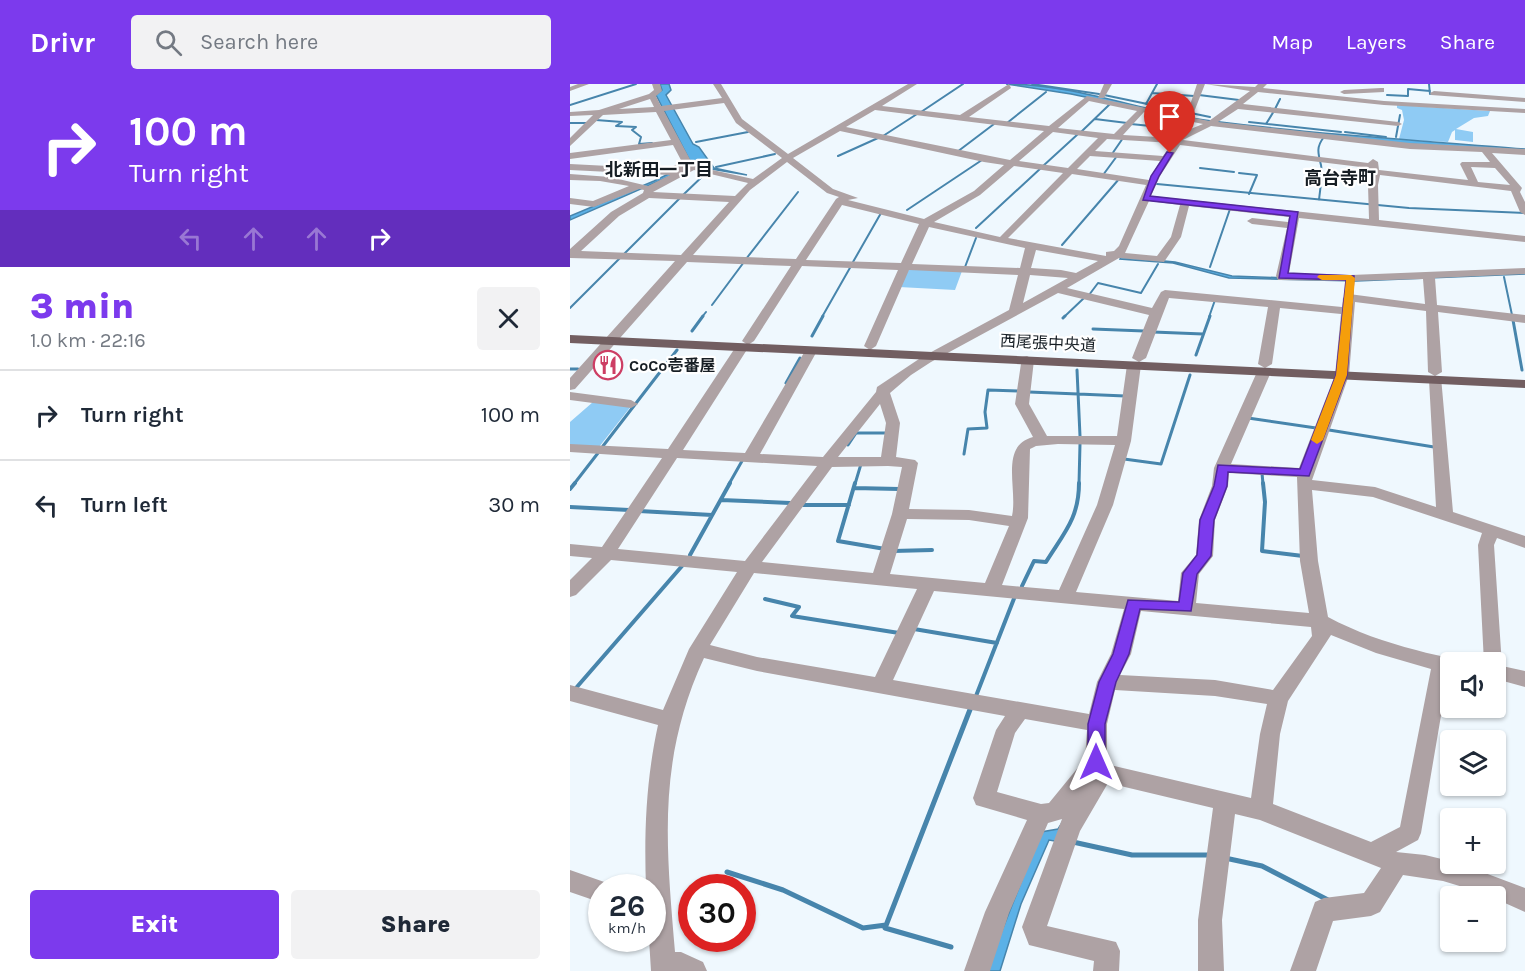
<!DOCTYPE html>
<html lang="en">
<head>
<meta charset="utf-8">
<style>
  body { margin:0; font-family:Karla,"Noto Sans JP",sans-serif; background:#f2f2f3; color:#1f2937; height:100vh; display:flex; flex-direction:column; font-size:22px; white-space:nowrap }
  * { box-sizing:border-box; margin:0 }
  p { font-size:20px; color:#747a83 }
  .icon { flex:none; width:33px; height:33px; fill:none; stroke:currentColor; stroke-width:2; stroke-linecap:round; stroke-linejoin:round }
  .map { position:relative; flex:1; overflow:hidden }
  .details { display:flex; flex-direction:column; background:#fff; width:570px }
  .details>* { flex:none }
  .top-card { background:#7c3aed; color:#fff; overflow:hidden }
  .controls { position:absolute; left:870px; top:568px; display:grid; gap:12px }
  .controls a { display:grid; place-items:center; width:66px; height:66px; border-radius:6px; background:#fff; box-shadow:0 2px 4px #0004; font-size:30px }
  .speed { position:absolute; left:18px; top:790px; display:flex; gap:12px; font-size:30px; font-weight:700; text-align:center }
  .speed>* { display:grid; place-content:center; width:78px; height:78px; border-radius:50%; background:#fff; box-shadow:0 2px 4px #0004; line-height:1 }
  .speed small { font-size:15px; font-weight:400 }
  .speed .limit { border:9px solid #d22; background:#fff; color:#111 }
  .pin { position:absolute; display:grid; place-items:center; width:51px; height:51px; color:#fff; margin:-62px -26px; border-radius:50% 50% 50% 0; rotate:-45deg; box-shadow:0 0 6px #0007 }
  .pin .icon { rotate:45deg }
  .me { position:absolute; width:66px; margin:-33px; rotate:0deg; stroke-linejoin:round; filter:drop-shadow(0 0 4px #0008) }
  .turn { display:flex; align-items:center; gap:21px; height:126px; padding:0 30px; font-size:27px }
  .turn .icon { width:78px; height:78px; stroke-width:2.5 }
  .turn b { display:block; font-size:42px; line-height:51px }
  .lanes { display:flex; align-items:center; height:57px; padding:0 30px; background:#0003; justify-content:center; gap:30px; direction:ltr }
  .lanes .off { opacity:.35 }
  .round { display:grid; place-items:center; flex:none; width:63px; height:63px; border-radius:6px; background:#f2f2f3 }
  .head { display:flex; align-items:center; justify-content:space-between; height:102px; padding:0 30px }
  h1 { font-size:36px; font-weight:800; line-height:45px; color:#7c3aed }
  .action { display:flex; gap:12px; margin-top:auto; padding:12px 30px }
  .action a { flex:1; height:69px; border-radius:6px; background:#7c3aed; color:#fff; font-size:24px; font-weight:800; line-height:69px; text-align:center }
  .action a+a { background:#f2f2f3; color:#1f2937 }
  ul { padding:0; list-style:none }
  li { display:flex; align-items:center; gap:18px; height:90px; padding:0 30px; border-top:2px solid #e0e1e3 }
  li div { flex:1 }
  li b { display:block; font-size:22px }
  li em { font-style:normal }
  header { display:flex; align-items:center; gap:36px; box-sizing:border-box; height:84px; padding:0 30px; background:#7c3aed; color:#fff }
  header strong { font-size:28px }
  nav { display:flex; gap:33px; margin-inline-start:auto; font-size:21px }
  .search { width:420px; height:54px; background:#f2f2f3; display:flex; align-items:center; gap:15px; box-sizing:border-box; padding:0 21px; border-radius:6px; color:#747a83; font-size:22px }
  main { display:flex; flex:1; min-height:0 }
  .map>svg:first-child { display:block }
  .green { fill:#8fcbf4 }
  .water { fill:#5bb1e7; stroke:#4785ac; stroke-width:1.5 }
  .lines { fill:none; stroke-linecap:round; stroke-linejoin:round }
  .stream-far3 { stroke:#4785ac; stroke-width:2 }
  .stream-far2 { stroke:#4785ac; stroke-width:3 }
  .stream-far1 { stroke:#4785ac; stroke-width:4 }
  .stream { stroke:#4785ac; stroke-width:5 }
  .minor { fill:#aea2a4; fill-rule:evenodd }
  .major { fill:#725e61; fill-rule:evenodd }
  .route { fill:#7c3aed; stroke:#51269a; stroke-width:1.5 }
  .slow { fill:#f59e0b }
  .labels { text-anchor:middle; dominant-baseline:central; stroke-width:4.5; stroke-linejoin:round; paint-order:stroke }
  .far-street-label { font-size:16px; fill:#171e24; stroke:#fff }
  .far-poi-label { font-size:16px; font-weight:bold; fill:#171e24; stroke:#fff; text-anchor:start }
  .far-neighbourhood-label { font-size:18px; font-weight:bold; fill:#171e24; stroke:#fff }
  .far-quarter-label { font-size:18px; font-weight:bold; fill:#171e24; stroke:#fff }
</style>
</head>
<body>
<header>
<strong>Drivr</strong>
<div class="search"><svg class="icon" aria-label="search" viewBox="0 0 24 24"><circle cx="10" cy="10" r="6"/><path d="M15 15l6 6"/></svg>Search here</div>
<nav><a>Map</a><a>Layers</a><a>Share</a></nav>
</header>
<main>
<section class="details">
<div class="top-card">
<div class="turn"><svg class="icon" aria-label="right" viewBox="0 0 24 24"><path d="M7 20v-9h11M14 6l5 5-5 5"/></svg><div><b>100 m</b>Turn right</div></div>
<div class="lanes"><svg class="icon off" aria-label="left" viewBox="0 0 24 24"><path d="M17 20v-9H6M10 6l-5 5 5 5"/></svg><svg class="icon off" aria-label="ahead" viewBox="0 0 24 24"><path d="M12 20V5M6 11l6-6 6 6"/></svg><svg class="icon off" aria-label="ahead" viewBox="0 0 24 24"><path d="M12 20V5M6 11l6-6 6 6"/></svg><svg class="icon" aria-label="right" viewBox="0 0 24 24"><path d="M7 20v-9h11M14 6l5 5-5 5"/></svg></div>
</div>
<div class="head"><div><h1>3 min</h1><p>1.0 km · 22:16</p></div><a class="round"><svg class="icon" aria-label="close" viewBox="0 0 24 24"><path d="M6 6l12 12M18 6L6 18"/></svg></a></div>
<ul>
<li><svg class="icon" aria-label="right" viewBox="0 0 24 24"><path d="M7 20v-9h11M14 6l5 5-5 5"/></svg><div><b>Turn right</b></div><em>100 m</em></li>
<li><svg class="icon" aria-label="left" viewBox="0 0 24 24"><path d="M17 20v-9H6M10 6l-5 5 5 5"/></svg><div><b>Turn left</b></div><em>30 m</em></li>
</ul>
<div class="action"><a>Exit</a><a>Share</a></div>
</section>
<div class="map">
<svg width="955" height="887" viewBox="0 0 955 887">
  <rect width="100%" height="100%" fill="#eff8fe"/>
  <!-- green -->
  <path class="green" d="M827 21 920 27 918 32 904 34 886 45 903 48V58L885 56V46L882 48 878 58 835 56 829 55 834 36 832 26 827 24Z
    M341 185 392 187 385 206 329 203 337 187Z
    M23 318 62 321 29 363 0 361V338Z"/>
  <!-- water -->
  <path class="water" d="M90 0H99L101 6 96 11 123 60 129 63 144 84 177 91 123 82 0 136V132L84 97 121 79 86 11 92 6Z
    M436 0C506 0 573 28 642 37 746 50 851 57 955 65V67L835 60 639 39 501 10Z
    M551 173 605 178 662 192 718 194 955 188V190L786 197 659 194 603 179 550 175Z
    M523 691 490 758 479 756 451 820 430 887H416L471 748 488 745Z"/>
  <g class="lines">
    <!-- stream-far3 -->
    <path class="stream-far3" d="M462 0 529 10
      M859 0 860 10
      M582 9 624 12
      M534 11 640 33
      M629 11 669 16
      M817 11 838 12V5L860 7
      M576 20 587 0
      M0 21 66 0
      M705 25 710 15
      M351 28 393 0
      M525 35 557 39
      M26 36 52 38 46 42 66 43 62 46 71 53 69 60 82 59
      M679 38 771 48
      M0 39H16
      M437 39 476 8
      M561 40 590 43
      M696 40 704 27
      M511 48 540 20
      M775 48 816 53
      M313 52 347 30
      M826 53 830 31
      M126 58 178 48
      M387 68 424 40
      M542 70 553 54
      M268 72 308 54
      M473 82 508 50
      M146 83 205 70
      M630 84 664 88
      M669 89 687 91 679 110
      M533 91 547 72
      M587 100 839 124 955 129
      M113 111 138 87
      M749 116C750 105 753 91 751 81 748 69 746 63 754 53
      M337 126 412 76
      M406 144 471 84
      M492 161 549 95
      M54 170 110 114
      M176 175 228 108
      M283 178 311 129
      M395 183 406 154
      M640 183 660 125
      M934 193 942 231
      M519 211 528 199 571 209 588 180
      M142 221 174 178
      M0 224 51 173
      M132 233 136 228
      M252 233 281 182
      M494 233 514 214
      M639 233 645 216"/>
    <!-- stream-far2 -->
    <path class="stream-far2" d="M493 234 495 232
      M943 236 952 286
      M523 245 574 247
      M122 247 133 232
      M583 248 633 250
      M242 252 253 232
      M626 271 640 232
      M0 285H8
      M507 286 510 352
      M216 299 230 274
      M459 308 508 310
      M508 310 555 312
      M678 334 746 344
      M759 346 864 363
      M278 361 286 349H317
      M33 362 107 266
      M394 370 398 345 417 344 415 328 418 306 449 307
      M554 375 591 380 620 291
      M692 389 693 400
      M4 400 28 369
      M159 400 172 377
      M285 400 291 380
      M509 400 510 360"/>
    <!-- stream-far1 -->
    <path class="stream-far1" d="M285 399 268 457 315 465
      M693 399 695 418 692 467 733 472
      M284 404 329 405
      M0 405 5 399
      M151 416 220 419
      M233 421H279
      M0 423 59 426
      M69 427 142 431
      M323 467 362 466
      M120 471 160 399
      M452 502 464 477 476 478C494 449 509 434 509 399
      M195 515 229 523 222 532 329 549
      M344 545 427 559
      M6 604 112 482
      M406 612 445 512"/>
    <!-- stream -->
    <path class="stream" d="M503 758 562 771H641
      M655 774 692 782 758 816
      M157 788 213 806 293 844 316 841
      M381 863 315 844 401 623"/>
    <!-- minor -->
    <path class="minor" d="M8 0H19L0 7V3Z
      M82 0H90L92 7 86 12 91 22 152 14 143 0H151L172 35 218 70 338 0H347L312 22 390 31 439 0 441 4 399 33 479 42 517 12 639 37 680 7 635 0 685 3 688 0H697L693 4 814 17 955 25V29L814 21 688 8 673 20 828 38 832 40 828 42 668 25 648 38 840 59 955 65V71L922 69 952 104 950 108 955 118V131L950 128 941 107 810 91 808 101 809 136 955 152V158L729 134 719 189 781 191 955 184V190L865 194 867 221 955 231V239L868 228 872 288 865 292 858 288 856 227 785 218 779 291 742 396 805 403 866 423 859 296 866 292 871 293 883 428 955 452V464L927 454 924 461 932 582 955 587V603L926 595V579H914L908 461 912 449 803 413 742 406 748 477 758 533C786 548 815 558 846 566 859 570 873 572 887 576L889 579H880L851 749 848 756 826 768 855 771 880 777V780H891L955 804V828L926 815V813L873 797 833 791 810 828 801 832 763 837 746 887H720L745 818 754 814 794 809 811 784 690 736 665 730 652 836 654 887H628V836L643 724 538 699 510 747 477 842 546 858 550 867 549 887H523L524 877 459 861 452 843 492 735 478 739 439 829 420 887H394L415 828 457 736 406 721 403 714 426 646 435 632 187 587 134 574C87 676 96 760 105 868H111L133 878 137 887H81L79 855H82V804H76C74 748 76 696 88 641L0 617V601L93 626 119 565 167 488 41 476 6 511 0 513V496L22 474 0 472V460L32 463 92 374 0 368V360L98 365 167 261 172 260 178 264 113 366 175 369 235 267 241 263 247 267 190 370 253 373 306 308 307 303 352 273 439 226 448 191 339 186 306 262 300 266 294 262 328 186 232 182 184 257 178 261 172 257 221 182 117 178 5 305 0 306V294L105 177 0 174V165L41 128 73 109 74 106 69 105 24 123 0 120V114L23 117 59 102 30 97 0 96V90L40 93 78 102 100 91 0 86V80L97 85 112 78 103 61 0 75V69L101 56 86 28 33 31 0 62V54L23 31 0 32V28L29 26 79 10 84 6ZM80 15 84 23 49 25ZM519 17 567 27 544 50 488 44ZM154 19 166 39 212 74 183 95 120 81 122 79 94 27ZM305 26 474 47 440 76 276 43ZM574 28 633 40 608 50 605 54 553 51ZM641 42 840 65 912 68 920 78H892L890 80 898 96 809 86 808 78 803 75 798 79 613 56ZM270 47 414 78 434 81 404 107 354 135 278 116 288 114 263 105 223 74ZM483 48 528 54 498 84 449 77ZM537 55 602 59 593 72 525 67ZM610 61 799 84 801 88 798 101 799 135 581 112 590 92ZM520 72 590 77 579 96 507 85ZM217 78 257 109 269 113 266 115 226 175 123 171 180 106ZM444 82 493 89 430 153 364 138 410 111ZM901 83 925 84 940 101 908 98ZM124 86 178 99 165 112 83 108ZM502 90 576 101 549 162 544 167 536 168V172L438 154ZM79 114 159 118 111 171 11 167 49 132ZM579 117 610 121 601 153 587 172 555 169ZM272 121 349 140 331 179 236 176ZM619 122 719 133 718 138 682 134 677 137 682 140 717 144 706 192 708 196 781 197 853 195 855 220 779 210 773 214 772 223 595 206 591 208 582 224 497 204 549 174 594 178 611 153ZM359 143 455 164 450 184 342 180ZM466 166 528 177 506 189 491 186 461 184ZM460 191 498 194 453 219ZM488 209 579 231 562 274 569 278 576 274 599 214 698 223 688 280 695 284 702 280 710 224 771 230 765 291 729 384 661 380 701 288 694 284 687 288 644 384 642 402 629 436 626 471 611 489 608 517 506 508 543 421 561 357 571 281 569 278H559L557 281 547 352H477L459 320 464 276 457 272 452 273 445 320 463 353C429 362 448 405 442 432L399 426 339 425 348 379 345 376 326 373 330 339 320 309 341 291 361 278ZM310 320 316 339 311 373H268ZM488 360 545 361 527 421 489 506 432 501 458 434 460 365 466 362ZM107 374 247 382 175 477 48 465ZM318 382 332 383 322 430 303 489 192 478 262 383ZM659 389 727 393 730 477 739 529 626 519 629 490 643 472 645 436 658 402ZM337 435 399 436 439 442 415 499 320 490ZM184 489 347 505 305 593 187 573 140 561ZM364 507 554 525 541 570 527 598 519 630 323 596ZM571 527 741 543 742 552 703 606 645 596 550 591 561 570ZM761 551 806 569 861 585 830 743 801 758 703 720 710 650 718 617ZM545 606 645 612 697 620 690 650 681 714 540 681 537 676V640ZM455 635 517 646 515 675 479 719 471 720 427 708 445 649Z
      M534 0H542L534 14H528Z
      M627 0H635L624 28 617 30Z
      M811 4H814V8L774 10 770 8 774 6Z
      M864 7 955 14V18L861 11 860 9Z
      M0 308 61 316 68 320 61 324 0 316Z
      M0 786 40 800 42 804H32V819L0 808Z"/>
    <!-- major -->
    <path class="major" d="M0 251 955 296V304L0 259Z"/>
  </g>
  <!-- route -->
  <path class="route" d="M597 68 603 69 589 92 580 112 728 128 718 189 784 192 777 291 739 392 658 388 657 402 644 436 641 472 627 490 621 527 570 525 559 570 546 598 535 640V678L533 684 526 686 520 684 518 678V640L529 598 543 570 558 516 609 518 613 489 627 471 630 436 644 402 648 381 730 385 766 291 776 196 709 194 720 132 573 116 581 92Z"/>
  <!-- slow -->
  <path class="slow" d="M749 191H781L785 194 777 291 753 356 747 360 741 356 766 291 776 196H752L747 193Z"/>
  <!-- icons -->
  <defs>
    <g id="restaurant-ring" transform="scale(1.5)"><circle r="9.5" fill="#fff" stroke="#cd3e64" stroke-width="1.5"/><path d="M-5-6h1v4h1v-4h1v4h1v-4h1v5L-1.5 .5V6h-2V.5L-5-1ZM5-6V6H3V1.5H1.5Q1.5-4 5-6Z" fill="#cd3e64"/></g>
  </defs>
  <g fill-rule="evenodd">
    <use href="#restaurant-ring" x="38" y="281"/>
  </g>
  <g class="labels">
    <!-- far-street labels -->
    <g class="far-street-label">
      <text transform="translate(478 259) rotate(3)">西尾張中央道</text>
    </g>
    <!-- far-poi labels -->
    <g class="far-poi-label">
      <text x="59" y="281">CoCo壱番屋</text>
    </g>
    <!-- far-neighbourhood labels -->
    <g class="far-neighbourhood-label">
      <text x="89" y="86">北新田一丁目</text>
    </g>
    <!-- far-quarter labels -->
    <g class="far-quarter-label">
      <text x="770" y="94">高台寺町</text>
    </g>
  </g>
</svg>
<div class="controls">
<a><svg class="icon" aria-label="sound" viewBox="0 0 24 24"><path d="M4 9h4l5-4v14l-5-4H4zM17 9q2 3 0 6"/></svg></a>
<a><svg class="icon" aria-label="layers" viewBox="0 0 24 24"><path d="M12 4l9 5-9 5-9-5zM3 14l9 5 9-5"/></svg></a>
<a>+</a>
<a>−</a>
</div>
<div class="speed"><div>26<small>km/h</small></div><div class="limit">30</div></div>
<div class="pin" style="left:600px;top:69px;background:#d93025"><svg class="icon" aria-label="arrive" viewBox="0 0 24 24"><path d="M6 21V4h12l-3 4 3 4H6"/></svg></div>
<svg class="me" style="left:526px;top:678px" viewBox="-20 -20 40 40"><path d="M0-17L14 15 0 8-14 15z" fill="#7c3aed" stroke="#fff" stroke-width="4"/></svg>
</div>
</main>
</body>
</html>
